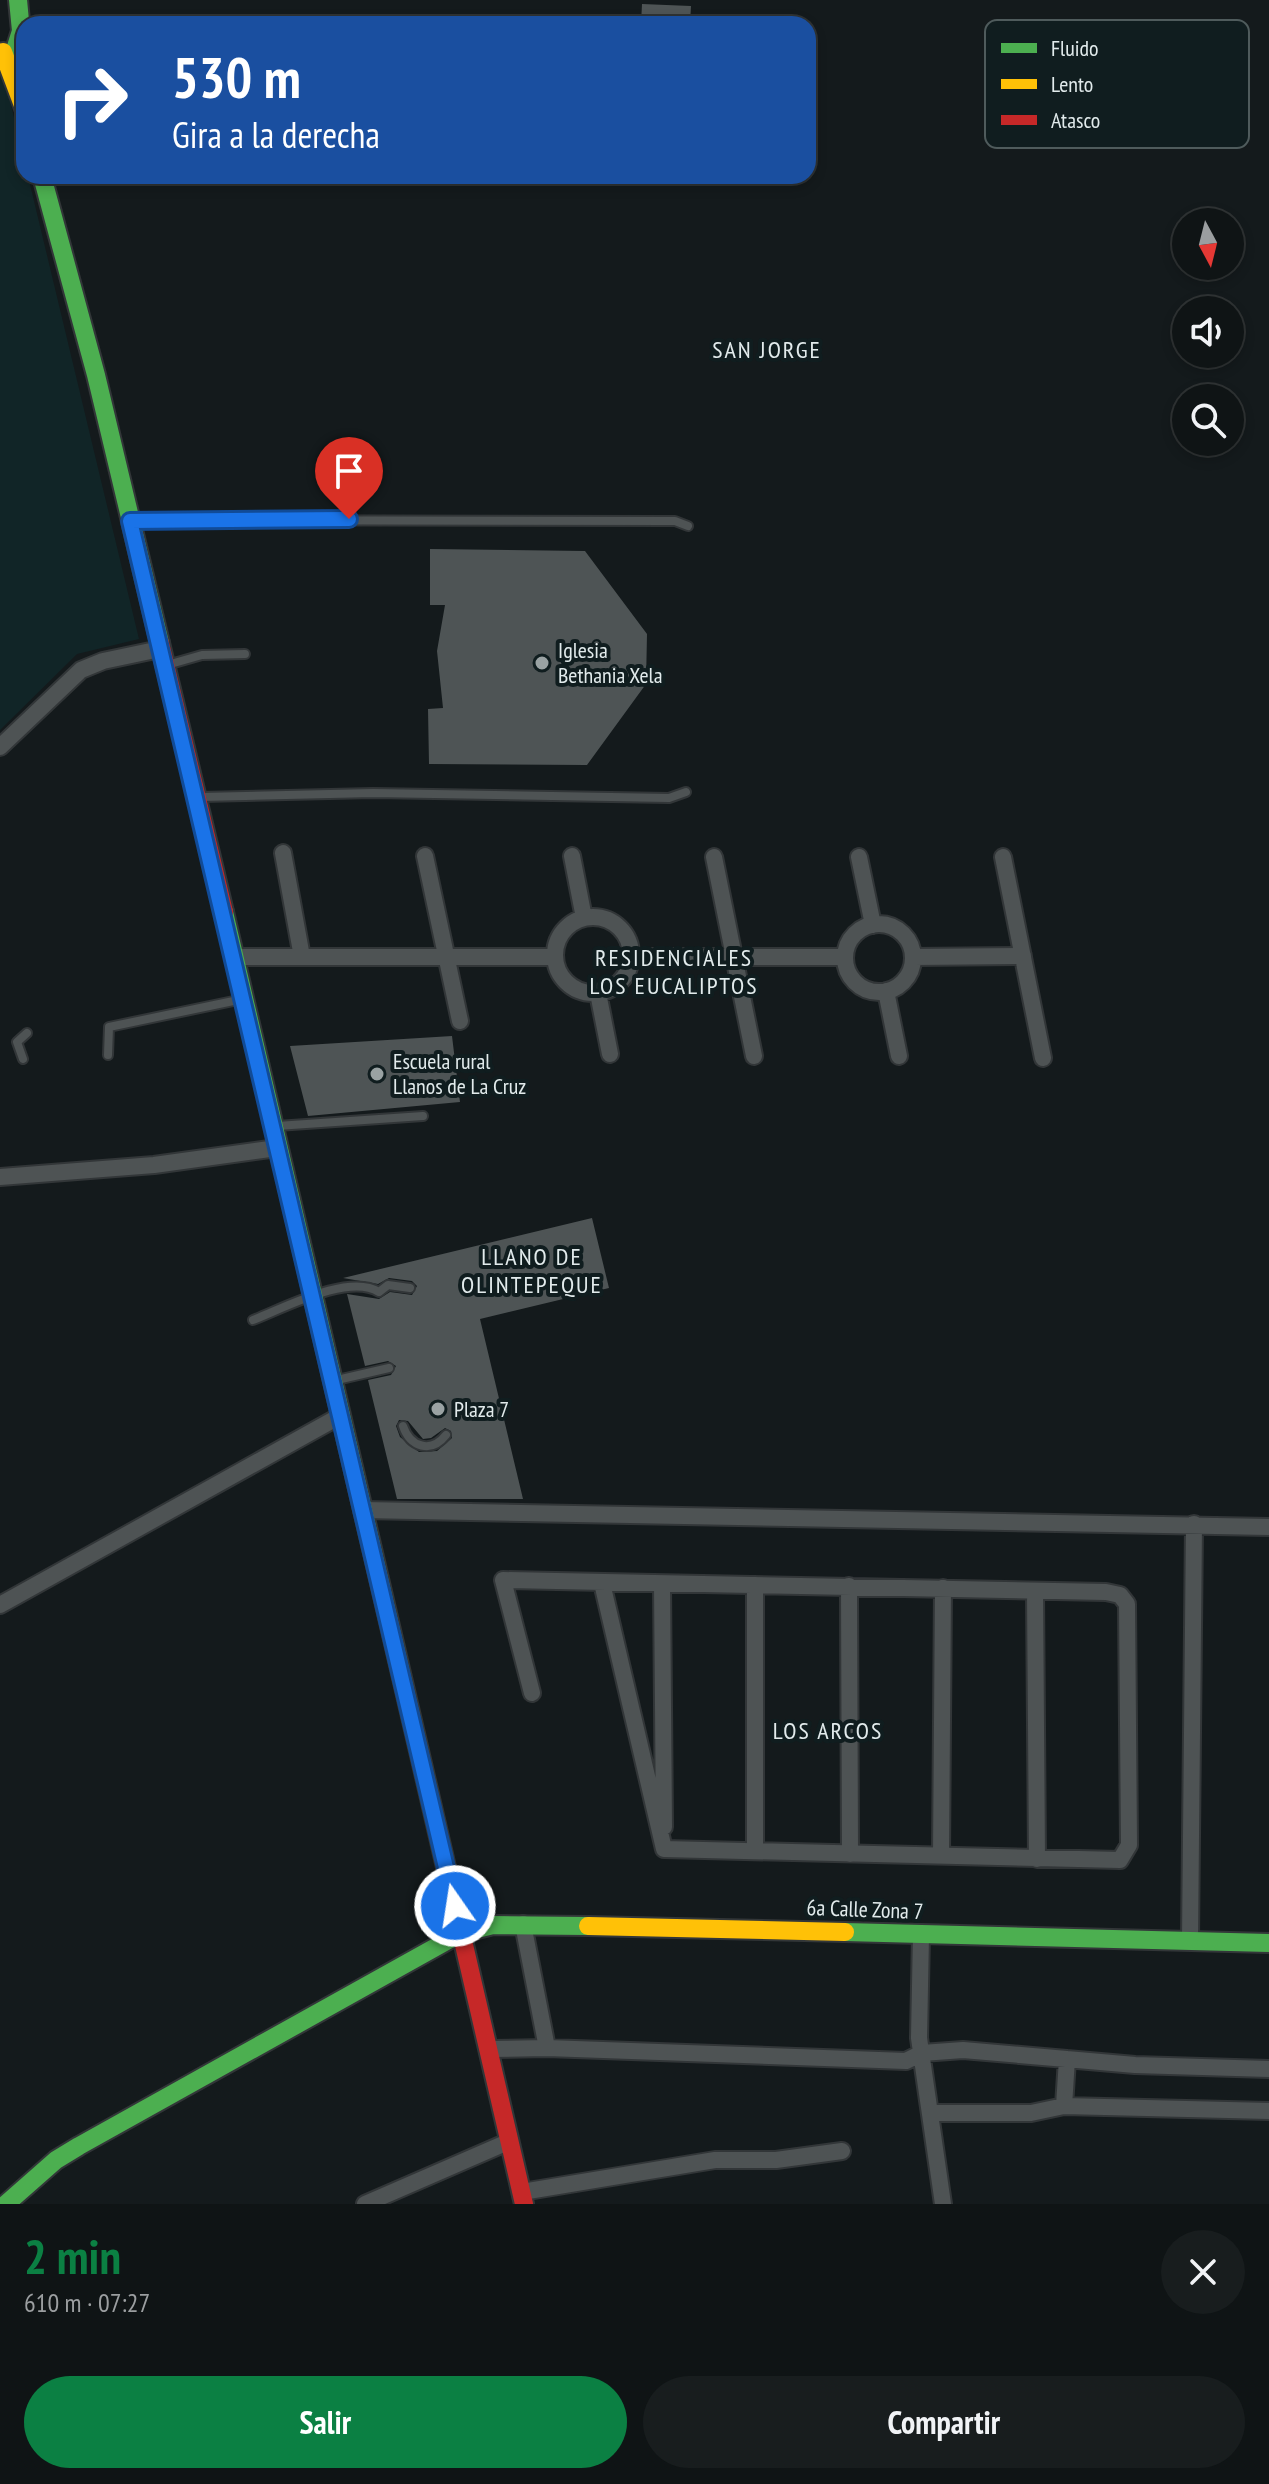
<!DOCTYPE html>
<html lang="es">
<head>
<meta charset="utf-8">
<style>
  body { margin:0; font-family:"PT Sans Narrow",sans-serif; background:#181d1e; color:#f1f3f6; height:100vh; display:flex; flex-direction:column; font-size:30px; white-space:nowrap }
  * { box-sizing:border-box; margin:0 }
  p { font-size:26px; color:#9b9ea0 }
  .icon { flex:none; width:44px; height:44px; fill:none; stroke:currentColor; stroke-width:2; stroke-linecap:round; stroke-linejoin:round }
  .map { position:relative; height:2204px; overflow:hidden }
  .details { display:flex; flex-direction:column; background:#0f1415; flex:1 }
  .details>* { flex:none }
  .guide { position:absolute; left:16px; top:16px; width:800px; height:168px; border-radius:24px; box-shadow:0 4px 12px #0003,0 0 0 2px #2f3334; background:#1a4fa0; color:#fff; overflow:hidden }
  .needle { width:52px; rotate:173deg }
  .controls { position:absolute; left:1172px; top:208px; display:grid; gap:16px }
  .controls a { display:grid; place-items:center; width:72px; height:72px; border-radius:50%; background:#0f1415; box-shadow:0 4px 12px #0003,0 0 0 2px #2f3334; font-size:40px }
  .pin { position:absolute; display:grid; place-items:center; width:68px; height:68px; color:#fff; margin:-82px -34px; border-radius:50% 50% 50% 0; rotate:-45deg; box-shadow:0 0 8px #0007 }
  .pin .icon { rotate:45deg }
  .me { position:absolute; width:88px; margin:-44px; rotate:347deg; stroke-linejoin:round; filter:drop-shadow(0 0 6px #0008) }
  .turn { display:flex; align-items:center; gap:28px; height:168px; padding:0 24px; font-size:36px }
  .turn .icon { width:104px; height:104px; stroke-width:2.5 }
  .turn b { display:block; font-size:56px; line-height:68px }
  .round { display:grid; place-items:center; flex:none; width:84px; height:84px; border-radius:42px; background:#181d1e }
  .summary { display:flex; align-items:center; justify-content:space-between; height:136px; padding:0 24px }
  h1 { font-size:48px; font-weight:700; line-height:60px; color:#0b8043 }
  .primary-button { display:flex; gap:16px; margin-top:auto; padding:16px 24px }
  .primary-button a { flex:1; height:92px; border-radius:48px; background:#0b8043; color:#fff; font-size:32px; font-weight:700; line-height:92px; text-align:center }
  .primary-button a+a { background:#181d1e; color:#f1f3f6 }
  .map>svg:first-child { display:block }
  .built { fill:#112527 }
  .building { fill:#4e5455; fill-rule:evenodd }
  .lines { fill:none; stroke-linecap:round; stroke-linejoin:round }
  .lane-casing { stroke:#323638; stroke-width:12 }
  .street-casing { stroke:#323638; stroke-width:20 }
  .fast-casing { stroke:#323638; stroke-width:22 }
  .slow-casing { stroke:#323638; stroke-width:22 }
  .jam-casing { stroke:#323638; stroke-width:22 }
  .lane { stroke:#4e5354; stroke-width:8 }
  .street { stroke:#4e5354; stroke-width:16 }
  .fast { stroke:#4caf50; stroke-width:18 }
  .slow { stroke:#ffc107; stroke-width:18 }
  .jam { stroke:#c62828; stroke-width:18 }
  .route-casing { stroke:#114b97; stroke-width:20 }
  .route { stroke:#1a73e8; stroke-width:14 }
  .poi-dot { fill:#9aa2a3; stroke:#101d1f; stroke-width:3 }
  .labels { text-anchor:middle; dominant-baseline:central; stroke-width:8; stroke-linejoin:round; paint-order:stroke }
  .poi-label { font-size:22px; fill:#e2ebec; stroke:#101d1f; text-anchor:start }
  .street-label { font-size:22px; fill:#e2ebec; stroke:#101d1f }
  .neighbourhood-label { font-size:24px; letter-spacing:2px; fill:#e2ebec; stroke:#101d1f }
  .key { fill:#101d1f; stroke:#4f5b5c; stroke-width:2 }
  .key-label { font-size:22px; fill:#e2ebec }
</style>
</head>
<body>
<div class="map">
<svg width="1269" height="2204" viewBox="0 0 1269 2204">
  <rect width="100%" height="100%" fill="#141a1c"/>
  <!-- built -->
  <path class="built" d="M0 59 24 159V176H28L139 639 77 654 0 730Z"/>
  <!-- building -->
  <path class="building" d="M642 4 691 6 690 24H641Z
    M430 549 585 551 647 634 646 684 587 765 429 764 428 709 443 708 437 651 445 605H430Z
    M452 1036 460 1102 308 1116 290 1046Z
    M592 1218 609 1288 480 1319 523 1499H397L368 1380 391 1375 396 1366 388 1361 365 1366 347 1294 379 1299 390 1292 412 1295 417 1286 412 1281 389 1278 378 1284 343 1278ZM399 1420 408 1421 423 1439 431 1438 445 1428 451 1431 452 1438 437 1451 419 1452 400 1437 396 1426Z"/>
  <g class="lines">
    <!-- lane casing -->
    <g class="lane-casing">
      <path id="lane" d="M134 520 675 521 688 526
        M167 665 202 655 245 654
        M201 797 373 793 669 798 686 792
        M108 1055 109 1027 243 999
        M23 1059 17 1042 27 1033
        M277 1126 423 1116
        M253 1320C284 1308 349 1273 379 1292L388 1285 410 1288
        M337 1380 389 1368
        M403 1426C410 1447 431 1454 446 1435"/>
    </g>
    <!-- street casing -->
    <g class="street-casing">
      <path id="street" d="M0 747 81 670 103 661 160 649
        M283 853 302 957
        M425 856 460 1021
        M572 856 584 918
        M714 857 754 1056
        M859 857 873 925
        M1003 857 1043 1058
        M555 955a38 38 0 1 1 76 0a38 38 0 1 1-76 0Z
        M845 958a34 34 0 1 1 68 0a34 34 0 1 1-68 0Z
        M234 957H554
        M631 957H845
        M913 957 1023 956
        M886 991 899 1056
        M598 993 610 1054
        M0 1177 154 1165 277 1148
        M362 1510 1269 1527
        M602 1583 664 1849
        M662 1584 664 1827
        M755 1585V1851
        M849 1586 850 1854
        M1035 1591 1037 1859
        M0 1605 340 1416
        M532 1693 503 1580 1106 1592 1120 1595 1127 1604 1129 1845 1120 1860 664 1849
        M941 1856 943 1588
        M921 1935 919 2038 943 2204
        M1190 1941 1194 1524
        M547 2048 906 2061 922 2053 963 2050 1135 2065 1269 2069
        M488 2049 547 2048 523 1924
        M1064 2106 1067 2059
        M931 2113H1031L1064 2106 1269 2111
        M522 2192 715 2160H776L842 2151
        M365 2204 510 2141"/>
    </g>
    <!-- fast casing -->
    <g class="fast-casing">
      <path id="fast" d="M10 66 21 31 18 0
        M42 176 96 375 160 643
        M224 912 452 1893
        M845 1932 1269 1943
        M6 2204 56 2160 79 2146 461 1933 493 1925 588 1926"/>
    </g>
    <!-- slow casing -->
    <g class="slow-casing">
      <path id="slow" d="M3 52 24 108
        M588 1926 845 1932"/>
    </g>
    <!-- jam casing -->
    <g class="jam-casing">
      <path id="jam" d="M160 643 224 912
        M452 1893 524 2204"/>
    </g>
    <!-- lane -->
    <use href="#lane" class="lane"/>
    <!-- street -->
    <use href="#street" class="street"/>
    <!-- fast -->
    <use href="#fast" class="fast"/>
    <!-- slow -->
    <use href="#slow" class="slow"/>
    <!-- jam -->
    <use href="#jam" class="jam"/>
  </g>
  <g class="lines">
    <!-- route casing -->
    <g class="route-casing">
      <path id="route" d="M349 519 130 521 455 1906"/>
    </g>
    <!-- route -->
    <use href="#route" class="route"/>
  </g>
  <!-- markers -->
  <g class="poi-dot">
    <circle cx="542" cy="663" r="8"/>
    <circle cx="377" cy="1074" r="8"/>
    <circle cx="438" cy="1409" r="8"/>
  </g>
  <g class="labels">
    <!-- poi labels -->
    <g class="poi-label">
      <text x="558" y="650">Iglesia<tspan x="558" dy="25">Bethania Xela</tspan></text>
      <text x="393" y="1061">Escuela rural<tspan x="393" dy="25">Llanos de La Cruz</tspan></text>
      <text x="454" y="1409">Plaza 7</text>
    </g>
    <!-- street labels -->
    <g class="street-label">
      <text transform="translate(865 1909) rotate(2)">6a Calle Zona 7</text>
    </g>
    <!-- neighbourhood labels -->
    <g class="neighbourhood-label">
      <text x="767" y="349">SAN JORGE</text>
      <text x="674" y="957">RESIDENCIALES<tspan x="674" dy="28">LOS EUCALIPTOS</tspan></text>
      <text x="532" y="1256">LLANO DE<tspan x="532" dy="28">OLINTEPEQUE</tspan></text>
      <text x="828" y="1730">LOS ARCOS</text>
    </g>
  </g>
  <!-- legend -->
  <rect x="985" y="20" width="264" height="128" rx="12" class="key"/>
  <rect x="1001" y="43" width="36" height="10" fill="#4caf50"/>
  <rect x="1001" y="79" width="36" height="10" fill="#ffc107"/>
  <rect x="1001" y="115" width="36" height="10" fill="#c62828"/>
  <g class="key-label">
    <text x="1051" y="56">Fluido</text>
    <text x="1051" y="92">Lento</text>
    <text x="1051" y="128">Atasco</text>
  </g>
</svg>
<div class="controls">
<a><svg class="needle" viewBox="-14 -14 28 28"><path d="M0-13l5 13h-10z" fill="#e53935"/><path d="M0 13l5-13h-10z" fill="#9b9ea0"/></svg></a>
<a><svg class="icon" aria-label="sound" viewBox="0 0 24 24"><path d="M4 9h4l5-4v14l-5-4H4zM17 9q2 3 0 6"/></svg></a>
<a><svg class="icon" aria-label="search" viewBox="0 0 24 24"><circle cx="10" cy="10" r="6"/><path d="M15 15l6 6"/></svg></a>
</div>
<div class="pin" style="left:349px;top:519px;background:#d93025"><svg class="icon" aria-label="arrive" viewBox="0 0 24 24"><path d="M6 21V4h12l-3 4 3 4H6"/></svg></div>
<svg class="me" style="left:455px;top:1906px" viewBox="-20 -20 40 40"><circle r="17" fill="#1a73e8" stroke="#fff" stroke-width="3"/><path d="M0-11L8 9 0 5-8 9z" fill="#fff"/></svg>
<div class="guide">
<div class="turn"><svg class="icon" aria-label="right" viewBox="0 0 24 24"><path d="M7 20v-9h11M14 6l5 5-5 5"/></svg><div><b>530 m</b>Gira a la derecha</div></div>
</div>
</div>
<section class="details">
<div class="summary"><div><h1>2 min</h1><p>610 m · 07:27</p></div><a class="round"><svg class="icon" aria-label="close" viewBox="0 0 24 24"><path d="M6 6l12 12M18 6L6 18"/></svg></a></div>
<div class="primary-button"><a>Salir</a><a>Compartir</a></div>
</section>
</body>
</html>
